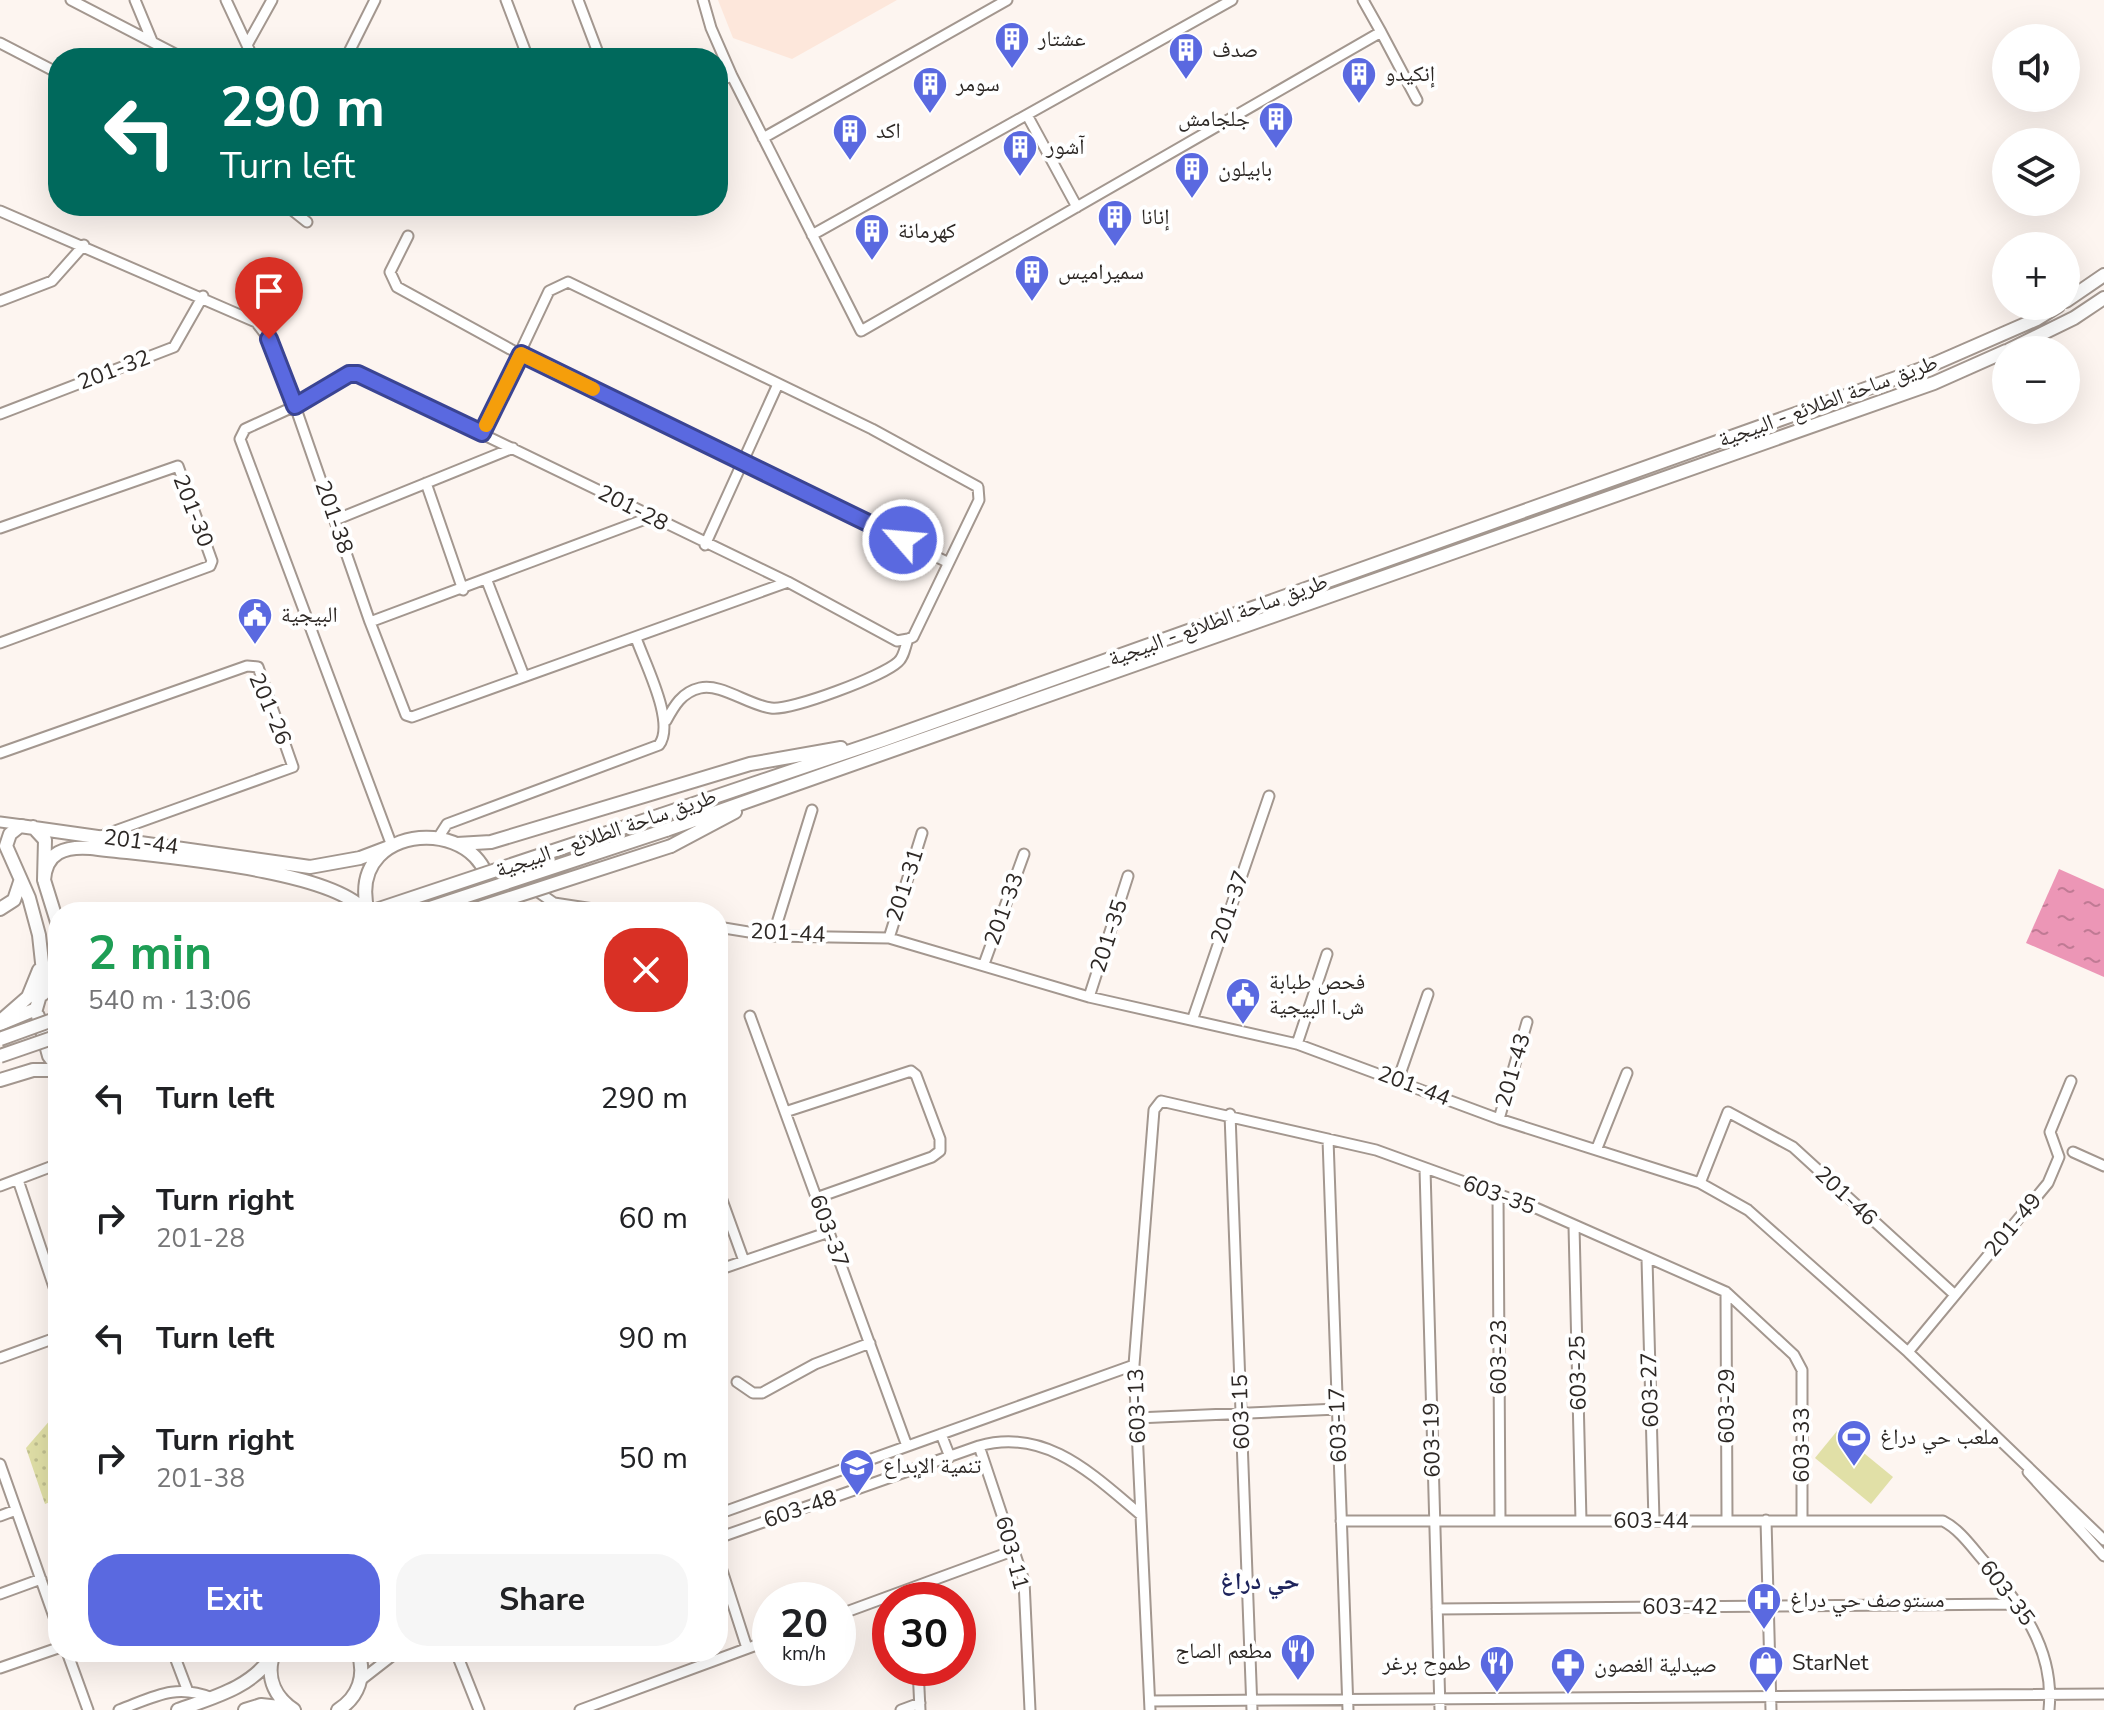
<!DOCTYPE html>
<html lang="en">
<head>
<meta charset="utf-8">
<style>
  body { margin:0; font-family:"Nunito Sans","Noto Naskh Arabic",sans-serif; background:#f6f6f6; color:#202124; height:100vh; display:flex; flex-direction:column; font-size:30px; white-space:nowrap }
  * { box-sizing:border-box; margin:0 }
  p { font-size:26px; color:#757577 }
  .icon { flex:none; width:44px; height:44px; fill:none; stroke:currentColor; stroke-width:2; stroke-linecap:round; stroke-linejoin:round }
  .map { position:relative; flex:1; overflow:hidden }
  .drawer { position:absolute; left:48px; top:902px; width:680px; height:760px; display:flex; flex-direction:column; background:#fff; border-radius:32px; box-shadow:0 8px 32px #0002 }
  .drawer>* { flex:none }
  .top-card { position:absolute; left:48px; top:48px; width:680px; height:168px; border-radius:32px; box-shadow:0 8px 32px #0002; background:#00695c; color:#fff; overflow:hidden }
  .fabs { position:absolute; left:1992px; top:24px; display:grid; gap:16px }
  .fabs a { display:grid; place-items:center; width:88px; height:88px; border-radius:50%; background:#fff; box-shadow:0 8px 32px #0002; font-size:40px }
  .speed { position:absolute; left:752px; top:1582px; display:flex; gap:16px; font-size:40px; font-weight:700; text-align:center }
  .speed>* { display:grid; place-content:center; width:104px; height:104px; border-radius:50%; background:#fff; box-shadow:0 8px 32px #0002; line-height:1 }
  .speed small { font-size:20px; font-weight:400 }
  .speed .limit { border:12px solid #d22; background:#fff; color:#111 }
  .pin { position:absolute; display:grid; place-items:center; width:68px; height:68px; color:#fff; margin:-82px -34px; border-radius:50% 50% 50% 0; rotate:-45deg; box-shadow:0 0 8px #0007 }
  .pin .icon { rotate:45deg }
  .me { position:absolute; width:88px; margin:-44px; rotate:297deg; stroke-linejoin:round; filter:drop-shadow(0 0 6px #0008) }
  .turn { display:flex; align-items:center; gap:28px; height:168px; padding:0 40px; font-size:36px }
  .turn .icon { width:104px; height:104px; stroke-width:2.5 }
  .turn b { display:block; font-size:56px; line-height:68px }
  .round { display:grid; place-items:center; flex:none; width:84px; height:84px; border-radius:32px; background:#f6f6f6 }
  .head { display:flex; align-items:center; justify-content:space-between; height:136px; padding:0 40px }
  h1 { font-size:48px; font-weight:700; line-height:60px; color:#1e9e55 }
  .primary-button { display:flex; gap:16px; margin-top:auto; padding:16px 40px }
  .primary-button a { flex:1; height:92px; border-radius:32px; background:#5a69e0; color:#fff; font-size:32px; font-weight:700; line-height:92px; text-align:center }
  .primary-button a+a { background:#f6f6f6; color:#202124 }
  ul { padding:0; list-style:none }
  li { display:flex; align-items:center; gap:24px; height:120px; padding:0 40px }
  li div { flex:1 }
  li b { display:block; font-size:30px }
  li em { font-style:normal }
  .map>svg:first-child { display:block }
  .built { fill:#fde7db }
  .grass { fill:url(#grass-dots) }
  .garden { fill:#e1e0a7 }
  .water { fill:url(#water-ripples) }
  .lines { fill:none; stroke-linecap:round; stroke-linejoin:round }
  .minor-casing { stroke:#a3978f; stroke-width:13 }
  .major-casing { stroke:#a3978f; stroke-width:16 }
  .minor { stroke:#fff; stroke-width:9 }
  .major { stroke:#fff; stroke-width:12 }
  .major-bridge-casing { stroke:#a3978f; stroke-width:16; stroke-linecap:butt }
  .major-bridge { stroke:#fff; stroke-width:12 }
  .route-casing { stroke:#3a4492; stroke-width:20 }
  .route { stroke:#5a69e0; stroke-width:14 }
  .slow { stroke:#f59e0b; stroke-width:14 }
  .labels { text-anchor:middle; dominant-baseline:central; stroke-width:8; stroke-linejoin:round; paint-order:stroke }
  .poi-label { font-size:22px; fill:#2d2825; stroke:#fff; text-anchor:start }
  .street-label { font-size:22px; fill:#2d2825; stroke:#fff }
  .neighbourhood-label { font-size:24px; font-weight:bold; fill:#1e245c; stroke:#fff }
</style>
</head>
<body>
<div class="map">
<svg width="2104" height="1710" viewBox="0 0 2104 1710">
  <defs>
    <pattern id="grass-dots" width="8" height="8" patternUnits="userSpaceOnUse" patternTransform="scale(2)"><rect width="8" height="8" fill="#e1e0a7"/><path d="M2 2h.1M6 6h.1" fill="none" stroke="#c1c090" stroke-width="1.8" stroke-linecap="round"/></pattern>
    <pattern id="water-ripples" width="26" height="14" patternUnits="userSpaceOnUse" patternTransform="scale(2)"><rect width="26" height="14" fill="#ec96b6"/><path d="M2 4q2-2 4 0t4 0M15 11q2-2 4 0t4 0" fill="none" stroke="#c07a94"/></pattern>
  </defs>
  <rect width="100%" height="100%" fill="#fdf5f0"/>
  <!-- built -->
  <path class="built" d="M718 0H897L792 59 733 38Z"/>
  <!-- grass -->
  <path class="grass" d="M58 1411V1499L45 1504 26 1448Z"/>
  <!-- garden -->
  <path class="garden" d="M1837 1431 1893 1477 1871 1504 1815 1458Z"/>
  <!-- water -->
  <path class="water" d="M2059 869 2104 889V977L2026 943Z"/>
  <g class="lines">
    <!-- minor casing -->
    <g class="minor-casing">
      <path id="minor" d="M71 0 183 58
        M135 0 152 41
        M226 0 253 58
        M506 0 528 58
        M578 0 600 58
        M703 0 711 28 732 76 861 331 1381 32 1417 100
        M1363 0 1381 32
        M0 43 58 73
        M247 45 272 0
        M346 58 375 0
        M718 81 732 76
        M1027 115 1077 207
        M763 138 1007 0
        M287 206 307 222
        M0 211 256 322 269 339 295 406 370 622 406 715 412 717 788 582
        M812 235 1232 0
        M408 236 390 272 397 287 510 349 947 562
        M0 301 52 281 84 245
        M0 414 174 347 203 296
        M482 433 549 291 568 282 872 429 978 487 979 500 913 637 908 639C905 647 904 657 898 662 883 676 791 711 771 708 748 705 721 683 700 688 682 692 674 706 666 721
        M426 483 463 590
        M335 520 513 448
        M0 528 178 466 212 561 210 566 0 643
        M705 545 778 384
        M487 581 524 676
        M370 622 651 517
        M0 753 247 666 258 667 293 767 101 836
        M0 822 23 825
        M438 838 447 824 659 745C676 723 645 664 636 638
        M392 846 240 439 245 429 315 397 349 374H358L788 582 897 641 908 639
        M512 886 528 885 554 903 613 912
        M535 912 557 907
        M718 927 773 936 889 938 1089 997 1297 1044 1499 1119 1700 1183 1748 1210 1908 1352 2104 1540
        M773 936 812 810
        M889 938 922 833
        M984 964 1024 854
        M1089 997 1128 876
        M750 1016 907 1446
        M1193 1018 1269 796
        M1297 1044 1327 954
        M1398 1080 1428 994
        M785 1112 911 1071 916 1075 940 1139V1151L932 1157 816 1198
        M1230 1114 1252 1710
        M1499 1119 1527 1022
        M1328 1139 1348 1710
        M1597 1148 1627 1073
        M2073 1152 2104 1166
        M1425 1169 1440 1710
        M18 1180 58 1299
        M1700 1183 1728 1112 1793 1147 1955 1295
        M0 1186 58 1164
        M718 1189 744 1261
        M1498 1194 1500 1521
        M1574 1226 1581 1521
        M1647 1259 1654 1521
        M718 1270 829 1232
        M1726 1292 1727 1520
        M1908 1352 2048 1183 2059 1157 2050 1132 2071 1081
        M0 1358 58 1337
        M737 1382 753 1393H762L815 1364 870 1343
        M1137 1418 1338 1409
        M941 1434 950 1457
        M979 1446 1024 1581 1030 1710
        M0 1464 58 1628
        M2028 1472 2104 1556
        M718 1514 1134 1365
        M0 1516 16 1510
        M1766 1520 1771 1710
        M1341 1521H1943C1959 1529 1971 1546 1983 1560 2020 1605 2055 1648 2049 1710
        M718 1538 979 1446C1046 1427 1093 1475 1141 1515
        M718 1558 747 1648
        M0 1594 41 1579
        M1437 1609 2019 1604
        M838 1615 1015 1550
        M67 1652 88 1710
        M173 1652 187 1689
        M456 1652 479 1710
        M0 1668 58 1648
        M918 1668 920 1710
        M361 1680 397 1652
        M1150 1701 2104 1694
        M119 1710C154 1697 175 1683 212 1698
        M580 1710 770 1640
        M901 1710 920 1703
        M1150 1710 1134 1365 1154 1110 1161 1101 1376 1150 1536 1208 1726 1292 1794 1355 1802 1370V1520"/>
    </g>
    <!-- major casing -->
    <g class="major-casing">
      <path id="major" d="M2066 301 2104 275
        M2009 350 2074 318 2104 298
        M661 815 883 740 1927 367 2037 319 2058 306
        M33 827 45 840 44 880 58 925
        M666 830 1934 383 2006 351
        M457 844 491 842 750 764 841 748
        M671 846 735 812
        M44 880C46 852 65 846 91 848 152 856 331 868 366 912
        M0 909 14 900 20 882
        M368 912C342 812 511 814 487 912
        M43 994 58 977
        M38 1016 49 1056 58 1068
        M4 1018 28 997 39 970
        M0 1024 36 1009 44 981 39 935 29 898 6 846 10 834 20 826 310 867 360 858 389 847
        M0 1080 33 1070H58
        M272 1659C267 1680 276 1698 294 1710
        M178 1710C214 1697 251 1688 273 1655
        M245 1710 261 1705 289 1708
        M338 1710C359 1697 366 1675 358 1652"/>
    </g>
    <!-- minor -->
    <use href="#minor" class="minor"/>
    <!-- major -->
    <use href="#major" class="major"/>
    <!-- major-bridge casing -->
    <g class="major-bridge-casing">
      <path id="major-bridge" d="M370 912 661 815
        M418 912 666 830
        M467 912 671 846
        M0 1039 58 1018
        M0 1056 58 1036"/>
    </g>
    <!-- major-bridge -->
    <use href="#major-bridge" class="major-bridge"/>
  </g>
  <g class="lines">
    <!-- route casing -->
    <g class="route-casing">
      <path id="route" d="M269 339 295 406 349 374H358L482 433 521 354 903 540"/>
    </g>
    <!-- route -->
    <use href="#route" class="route"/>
    <!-- slow -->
    <path class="slow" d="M486 425 521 354 593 389"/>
  </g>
  <!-- icons -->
  <defs>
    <g id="building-pin" transform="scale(1.8)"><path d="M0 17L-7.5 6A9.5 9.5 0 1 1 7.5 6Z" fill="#5a69e0" stroke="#fff"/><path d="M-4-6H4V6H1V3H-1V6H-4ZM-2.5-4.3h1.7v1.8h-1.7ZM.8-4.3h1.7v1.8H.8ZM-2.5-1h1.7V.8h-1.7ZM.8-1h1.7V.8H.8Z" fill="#fff"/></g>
    <g id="civic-pin" transform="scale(1.8)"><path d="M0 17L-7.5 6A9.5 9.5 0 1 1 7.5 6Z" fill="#5a69e0" stroke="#fff"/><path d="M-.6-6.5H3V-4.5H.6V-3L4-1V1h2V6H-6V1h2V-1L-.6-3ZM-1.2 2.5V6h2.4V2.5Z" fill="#fff"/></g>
    <g id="stadium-pin" transform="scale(1.8)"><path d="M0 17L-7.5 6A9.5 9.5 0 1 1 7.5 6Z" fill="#5a69e0" stroke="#fff"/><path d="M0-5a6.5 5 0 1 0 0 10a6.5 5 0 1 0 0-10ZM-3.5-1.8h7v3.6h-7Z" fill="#fff"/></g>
    <g id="school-pin" transform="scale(1.8)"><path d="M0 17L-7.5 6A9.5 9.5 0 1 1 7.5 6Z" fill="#5a69e0" stroke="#fff"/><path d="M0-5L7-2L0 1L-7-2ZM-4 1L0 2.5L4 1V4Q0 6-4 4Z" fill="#fff"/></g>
    <g id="hospital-pin" transform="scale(1.8)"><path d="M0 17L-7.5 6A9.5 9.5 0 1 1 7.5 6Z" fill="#5a69e0" stroke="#fff"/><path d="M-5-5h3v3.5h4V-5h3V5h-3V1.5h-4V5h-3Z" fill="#fff"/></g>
    <g id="restaurant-pin" transform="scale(1.8)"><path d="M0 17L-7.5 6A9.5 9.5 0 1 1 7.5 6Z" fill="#5a69e0" stroke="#fff"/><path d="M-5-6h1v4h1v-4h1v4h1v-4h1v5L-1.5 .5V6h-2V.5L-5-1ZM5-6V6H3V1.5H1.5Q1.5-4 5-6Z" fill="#fff"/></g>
    <g id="shop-pin" transform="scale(1.8)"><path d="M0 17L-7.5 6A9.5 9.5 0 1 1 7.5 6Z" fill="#5a69e0" stroke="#fff"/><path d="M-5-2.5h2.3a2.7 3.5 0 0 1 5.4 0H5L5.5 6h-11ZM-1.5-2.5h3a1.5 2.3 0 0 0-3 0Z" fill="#fff"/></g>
    <g id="pharmacy-pin" transform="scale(1.8)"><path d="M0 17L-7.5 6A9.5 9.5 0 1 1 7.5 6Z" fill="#5a69e0" stroke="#fff"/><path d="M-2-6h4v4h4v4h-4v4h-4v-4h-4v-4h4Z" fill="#fff"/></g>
  </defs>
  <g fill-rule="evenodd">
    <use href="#building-pin" x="1012" y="39"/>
    <use href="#building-pin" x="1186" y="50"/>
    <use href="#building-pin" x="1359" y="74"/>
    <use href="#building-pin" x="930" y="84"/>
    <use href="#building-pin" x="1276" y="119"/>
    <use href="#building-pin" x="850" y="131"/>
    <use href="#building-pin" x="1020" y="147"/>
    <use href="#building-pin" x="1192" y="169"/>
    <use href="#building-pin" x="1115" y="217"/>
    <use href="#building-pin" x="872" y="231"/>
    <use href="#building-pin" x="1032" y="272"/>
    <use href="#civic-pin" x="255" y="615"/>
    <use href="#civic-pin" x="1243" y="995"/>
    <use href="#stadium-pin" x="1854" y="1437"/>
    <use href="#school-pin" x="857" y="1466"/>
    <use href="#hospital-pin" x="1764" y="1600"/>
    <use href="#restaurant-pin" x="1298" y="1651"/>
    <use href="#restaurant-pin" x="1497" y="1663"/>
    <use href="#shop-pin" x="1766" y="1663"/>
    <use href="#pharmacy-pin" x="1568" y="1665"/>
  </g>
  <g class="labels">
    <!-- poi labels -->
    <g class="poi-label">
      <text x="1038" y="39">عشتار</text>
      <text x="1212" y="50">صدف</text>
      <text x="1385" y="74">إنكيدو</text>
      <text x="956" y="84">سومر</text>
      <text x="1250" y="119" text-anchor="end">جلجامش</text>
      <text x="876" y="131">اكد</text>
      <text x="1046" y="147">آشور</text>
      <text x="1218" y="169">بابيلون</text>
      <text x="1141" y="217">إنانا</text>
      <text x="898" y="231">كهرمانة</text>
      <text x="1058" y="272">سميراميس</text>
      <text x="281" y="615">البيجية</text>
      <text x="1269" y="982">فحص طبابة<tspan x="1269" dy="25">ش.ا البيجية</tspan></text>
      <text x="1880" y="1437">ملعب حي دراغ</text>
      <text x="883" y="1466">تنمية الإبداع</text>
      <text x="1790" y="1600">مستوصف حي دراغ</text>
      <text x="1272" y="1651" text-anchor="end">مطعم الصاج</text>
      <text x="1471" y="1663" text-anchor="end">طموح برغر</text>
      <text x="1792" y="1663">StarNet</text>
      <text x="1594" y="1665">صيدلية الغصون</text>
    </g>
    <!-- street labels -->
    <g class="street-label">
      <text transform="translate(114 370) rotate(-21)">201-32</text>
      <text transform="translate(1828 401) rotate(-20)">طريق ساحة الطلائع - البيجية</text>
      <text transform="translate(633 508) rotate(27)">201-28</text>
      <text transform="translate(193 511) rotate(69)">201-30</text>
      <text transform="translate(334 517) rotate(71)">201-38</text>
      <text transform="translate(1218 620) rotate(-20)">طريق ساحة الطلائع - البيجية</text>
      <text transform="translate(270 709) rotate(67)">201-26</text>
      <text transform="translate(606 833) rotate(-19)">طريق ساحة الطلائع - البيجية</text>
      <text transform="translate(141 842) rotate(8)">201-44</text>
      <text transform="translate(905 885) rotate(-72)">201-31</text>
      <text transform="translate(1230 907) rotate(-71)">201-37</text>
      <text transform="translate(1004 909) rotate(-70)">201-33</text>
      <text transform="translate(788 933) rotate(3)">201-44</text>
      <text transform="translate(1109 936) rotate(-72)">201-35</text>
      <text transform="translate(1513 1070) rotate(-74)">201-43</text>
      <text transform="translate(1414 1086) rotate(21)">201-44</text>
      <text transform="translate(1499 1195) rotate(20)">603-35</text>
      <text transform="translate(1846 1196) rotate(43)">201-46</text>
      <text transform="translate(2013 1225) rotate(-50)">201-49</text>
      <text transform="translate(829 1231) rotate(70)">603-37</text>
      <text transform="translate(1499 1357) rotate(-90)">603-23</text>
      <text transform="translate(1578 1373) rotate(-91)">603-25</text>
      <text transform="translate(1650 1390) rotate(-92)">603-27</text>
      <text transform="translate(1137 1406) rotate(-92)">603-13</text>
      <text transform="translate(1727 1406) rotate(-90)">603-29</text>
      <text transform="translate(1241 1412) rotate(-92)">603-15</text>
      <text transform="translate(1338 1425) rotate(-92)">603-17</text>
      <text transform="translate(1432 1440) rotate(-91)">603-19</text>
      <text transform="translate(1802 1445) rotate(-90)">603-33</text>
      <text transform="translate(800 1509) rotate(-19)">603-48</text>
      <text x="1651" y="1521">603-44</text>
      <text transform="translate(1012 1553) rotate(75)">603-11</text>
      <text transform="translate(2007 1593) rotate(53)">603-35</text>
      <text x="1680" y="1607">603-42</text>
    </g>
    <!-- neighbourhood labels -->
    <g class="neighbourhood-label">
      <text x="1260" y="1581">حي دراغ</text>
    </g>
  </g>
</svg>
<div class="fabs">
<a><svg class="icon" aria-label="sound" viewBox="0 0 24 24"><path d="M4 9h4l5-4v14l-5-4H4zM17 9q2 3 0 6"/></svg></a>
<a><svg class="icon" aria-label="layers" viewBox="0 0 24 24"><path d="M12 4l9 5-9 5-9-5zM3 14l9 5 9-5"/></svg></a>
<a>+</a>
<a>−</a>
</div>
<div class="speed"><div>20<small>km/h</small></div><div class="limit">30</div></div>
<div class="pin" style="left:269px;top:339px;background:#d93025"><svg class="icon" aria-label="arrive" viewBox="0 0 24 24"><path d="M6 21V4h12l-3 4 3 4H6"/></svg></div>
<svg class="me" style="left:903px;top:540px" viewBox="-20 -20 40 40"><circle r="17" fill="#5a69e0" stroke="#fff" stroke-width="3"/><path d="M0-11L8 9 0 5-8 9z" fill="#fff"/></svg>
<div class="top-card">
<div class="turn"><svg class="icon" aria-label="left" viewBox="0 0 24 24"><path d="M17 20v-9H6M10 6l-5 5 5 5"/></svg><div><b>290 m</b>Turn left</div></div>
</div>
<section class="drawer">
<div class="head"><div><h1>2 min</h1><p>540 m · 13:06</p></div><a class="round" style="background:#d93025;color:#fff"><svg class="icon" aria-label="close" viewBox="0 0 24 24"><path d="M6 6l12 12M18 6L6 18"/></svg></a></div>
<ul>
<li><svg class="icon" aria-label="left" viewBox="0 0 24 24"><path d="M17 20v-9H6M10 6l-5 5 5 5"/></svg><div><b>Turn left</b></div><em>290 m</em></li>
<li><svg class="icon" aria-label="right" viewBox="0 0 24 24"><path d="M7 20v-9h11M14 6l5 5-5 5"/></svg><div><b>Turn right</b><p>201-28</p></div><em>60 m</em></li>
<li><svg class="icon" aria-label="left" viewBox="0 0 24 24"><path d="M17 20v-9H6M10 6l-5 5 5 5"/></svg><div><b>Turn left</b></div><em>90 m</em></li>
<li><svg class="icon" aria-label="right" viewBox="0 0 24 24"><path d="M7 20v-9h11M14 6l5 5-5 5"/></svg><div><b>Turn right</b><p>201-38</p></div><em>50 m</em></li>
</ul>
<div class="primary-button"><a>Exit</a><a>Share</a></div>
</section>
</div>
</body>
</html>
